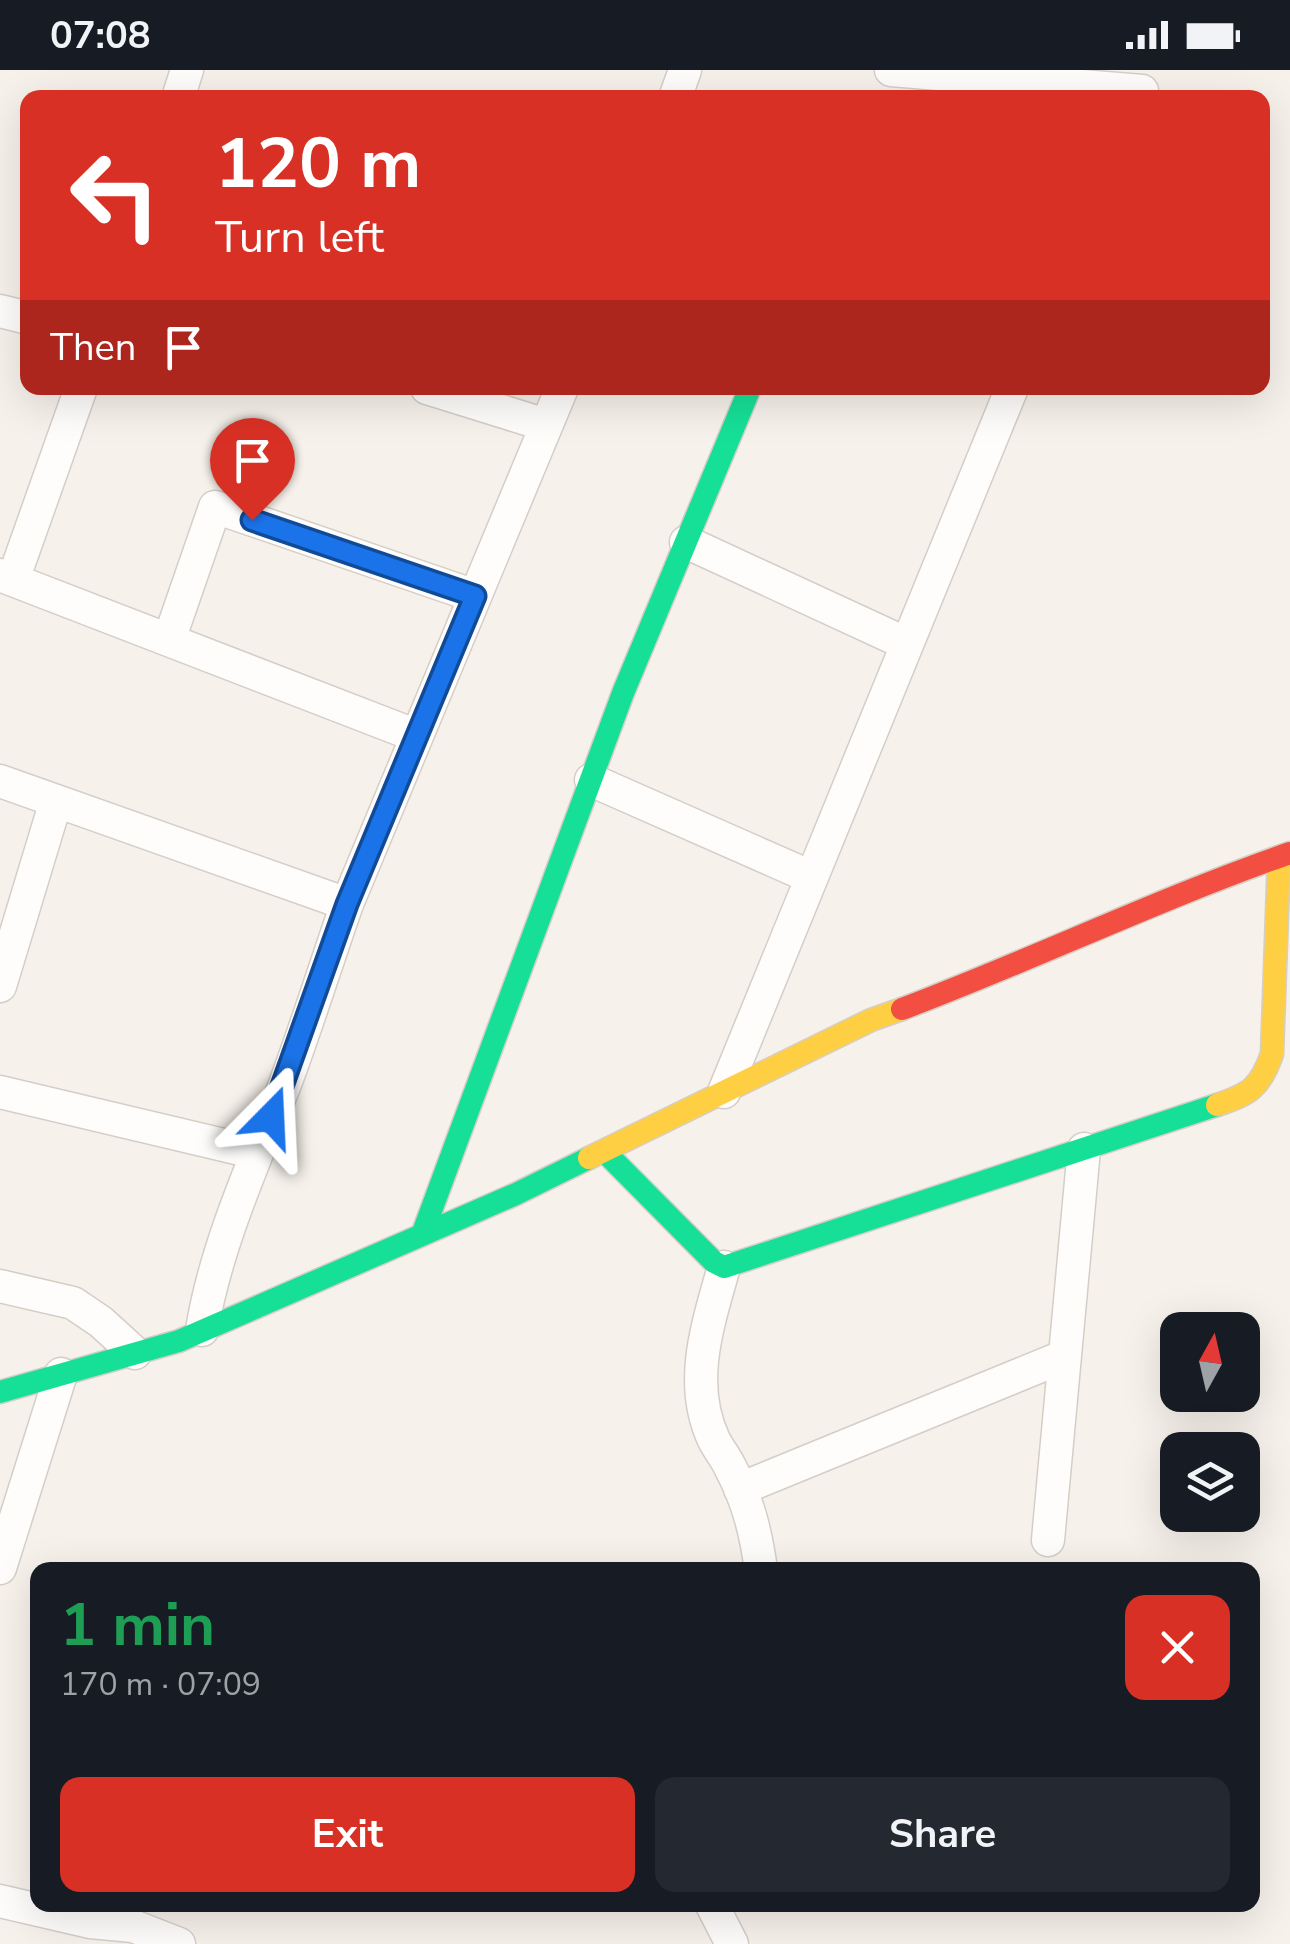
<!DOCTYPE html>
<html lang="en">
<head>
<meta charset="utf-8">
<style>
  body { margin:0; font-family:"Nunito Sans",sans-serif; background:#242831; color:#f1f3f6; height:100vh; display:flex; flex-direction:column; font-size:38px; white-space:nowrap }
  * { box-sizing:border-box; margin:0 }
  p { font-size:32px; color:#9ea1a6 }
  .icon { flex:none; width:55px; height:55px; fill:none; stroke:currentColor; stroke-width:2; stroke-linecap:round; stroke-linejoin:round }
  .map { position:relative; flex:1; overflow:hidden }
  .side { position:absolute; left:30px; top:1492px; width:1230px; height:350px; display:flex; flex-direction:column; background:#171b24; border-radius:20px; box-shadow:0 10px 40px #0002 }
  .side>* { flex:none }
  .guide { position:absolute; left:20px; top:20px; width:1250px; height:305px; border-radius:20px; box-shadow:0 10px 40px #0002; background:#d93025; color:#fff; overflow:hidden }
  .needle { width:65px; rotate:8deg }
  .fabs { position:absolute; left:1160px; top:1242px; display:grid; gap:20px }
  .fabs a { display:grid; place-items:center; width:100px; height:100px; border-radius:20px; background:#171b24; box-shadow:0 10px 40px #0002; font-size:50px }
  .pin { position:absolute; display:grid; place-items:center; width:85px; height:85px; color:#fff; margin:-102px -42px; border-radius:50% 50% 50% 0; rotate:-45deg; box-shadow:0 0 10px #0007 }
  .pin .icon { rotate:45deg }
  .me { position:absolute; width:110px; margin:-55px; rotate:21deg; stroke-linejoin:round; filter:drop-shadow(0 0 8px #0008) }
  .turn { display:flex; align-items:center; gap:35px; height:210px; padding:0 30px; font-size:45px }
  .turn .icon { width:130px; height:130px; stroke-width:2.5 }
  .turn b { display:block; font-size:70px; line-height:85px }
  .then { display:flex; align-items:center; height:95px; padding:0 30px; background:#0003; gap:20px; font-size:38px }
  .round { display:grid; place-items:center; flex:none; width:105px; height:105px; border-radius:20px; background:#242831 }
  .head { display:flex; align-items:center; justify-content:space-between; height:170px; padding:0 30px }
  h1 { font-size:60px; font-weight:700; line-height:75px; color:#1e9e55 }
  .action { display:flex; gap:20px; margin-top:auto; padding:20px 30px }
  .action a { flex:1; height:115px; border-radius:20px; background:#d93025; color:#fff; font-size:40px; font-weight:700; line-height:115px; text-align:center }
  .action a+a { background:#242831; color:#f1f3f6 }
  .status { display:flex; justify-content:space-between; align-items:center; height:70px; padding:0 50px; background:#171b24; direction:ltr }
  .status svg { height:28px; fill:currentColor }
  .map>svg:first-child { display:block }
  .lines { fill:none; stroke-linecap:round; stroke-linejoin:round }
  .street-casing { stroke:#d5cec8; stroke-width:35 }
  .fast-casing { stroke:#d5cec7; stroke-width:25 }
  .slow-casing { stroke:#d5cec7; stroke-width:25 }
  .jam-casing { stroke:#d5cec7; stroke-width:25 }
  .street { stroke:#fefdfc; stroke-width:32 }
  .fast { stroke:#16e098; stroke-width:22 }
  .slow { stroke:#ffcf43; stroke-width:22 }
  .jam { stroke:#f24e42; stroke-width:22 }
  .route-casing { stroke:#114b97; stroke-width:25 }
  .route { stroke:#1a73e8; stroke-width:18 }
</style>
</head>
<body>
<div class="status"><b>07:08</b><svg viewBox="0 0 49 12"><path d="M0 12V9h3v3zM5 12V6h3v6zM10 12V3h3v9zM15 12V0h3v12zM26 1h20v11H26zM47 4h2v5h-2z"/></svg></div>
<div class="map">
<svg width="1290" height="1874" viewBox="0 0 1290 1874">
  <rect width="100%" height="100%" fill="#f6f1ea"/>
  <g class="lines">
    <!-- street casing -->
    <g class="street-casing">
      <path id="street" d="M891 0 1142 21
        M178 28 187 0
        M675 28 685 0
        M0 241 28 248
        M427 318 546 355
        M686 472 907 574
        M0 505 417 666
        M13 510 81 318
        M169 570 215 437 475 526
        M591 710 811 807
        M0 711 347 834C326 894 307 955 285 1014 254 1092 215 1178 202 1260
        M347 834 562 318
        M0 916 56 731
        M0 1022 257 1083
        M724 1022 1012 318
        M724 1197C708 1254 687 1313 714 1370 719 1380 726 1388 730 1397 748 1430 756 1463 761 1500
        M0 1216 73 1233 101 1252 135 1283
        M740 1419 1065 1286
        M1048 1470 1084 1079
        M0 1498 61 1304
        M0 1831 90 1852 133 1856 179 1874
        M712 1835 732 1874"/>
    </g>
    <!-- fast casing -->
    <g class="fast-casing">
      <path id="fast" d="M605 1082 714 1192 724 1197 1217 1035
        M422 1165 623 623 750 318
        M0 1322 179 1271 516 1124 589 1088"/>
    </g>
    <!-- slow casing -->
    <g class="slow-casing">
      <path id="slow" d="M1217 1035C1250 1024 1260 1018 1272 984L1279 787
        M589 1088 871 950 902 939"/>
    </g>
    <!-- jam casing -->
    <g class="jam-casing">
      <path id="jam" d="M902 939C1032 890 1158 829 1290 783"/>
    </g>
    <!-- street -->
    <use href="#street" class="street"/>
    <!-- fast -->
    <use href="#fast" class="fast"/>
    <!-- slow -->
    <use href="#slow" class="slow"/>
    <!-- jam -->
    <use href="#jam" class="jam"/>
  </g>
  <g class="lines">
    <!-- route casing -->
    <g class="route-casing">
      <path id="route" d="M252 450 475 526 347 834 271 1047"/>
    </g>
    <!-- route -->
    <use href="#route" class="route"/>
  </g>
</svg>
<div class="fabs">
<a><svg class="needle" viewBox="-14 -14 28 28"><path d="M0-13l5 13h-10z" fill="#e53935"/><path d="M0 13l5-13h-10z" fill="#9ea1a6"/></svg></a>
<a><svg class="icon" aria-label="layers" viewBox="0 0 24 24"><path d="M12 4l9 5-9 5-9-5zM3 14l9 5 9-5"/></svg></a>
</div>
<div class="pin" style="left:252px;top:450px;background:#d93025"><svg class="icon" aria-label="arrive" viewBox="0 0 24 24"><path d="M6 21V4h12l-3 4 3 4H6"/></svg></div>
<svg class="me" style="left:271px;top:1047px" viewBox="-20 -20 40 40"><path d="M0-17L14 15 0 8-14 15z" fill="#1a73e8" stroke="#fff" stroke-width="4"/></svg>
<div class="guide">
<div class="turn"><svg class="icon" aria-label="left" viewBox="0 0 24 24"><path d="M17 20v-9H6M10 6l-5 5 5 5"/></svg><div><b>120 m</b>Turn left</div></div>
<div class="then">Then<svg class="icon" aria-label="arrive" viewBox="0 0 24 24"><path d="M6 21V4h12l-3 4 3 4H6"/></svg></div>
</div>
<section class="side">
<div class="head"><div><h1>1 min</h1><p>170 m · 07:09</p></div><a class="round" style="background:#d93025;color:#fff"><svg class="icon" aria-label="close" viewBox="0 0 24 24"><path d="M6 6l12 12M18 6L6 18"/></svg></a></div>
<div class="action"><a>Exit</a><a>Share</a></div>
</section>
</div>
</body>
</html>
